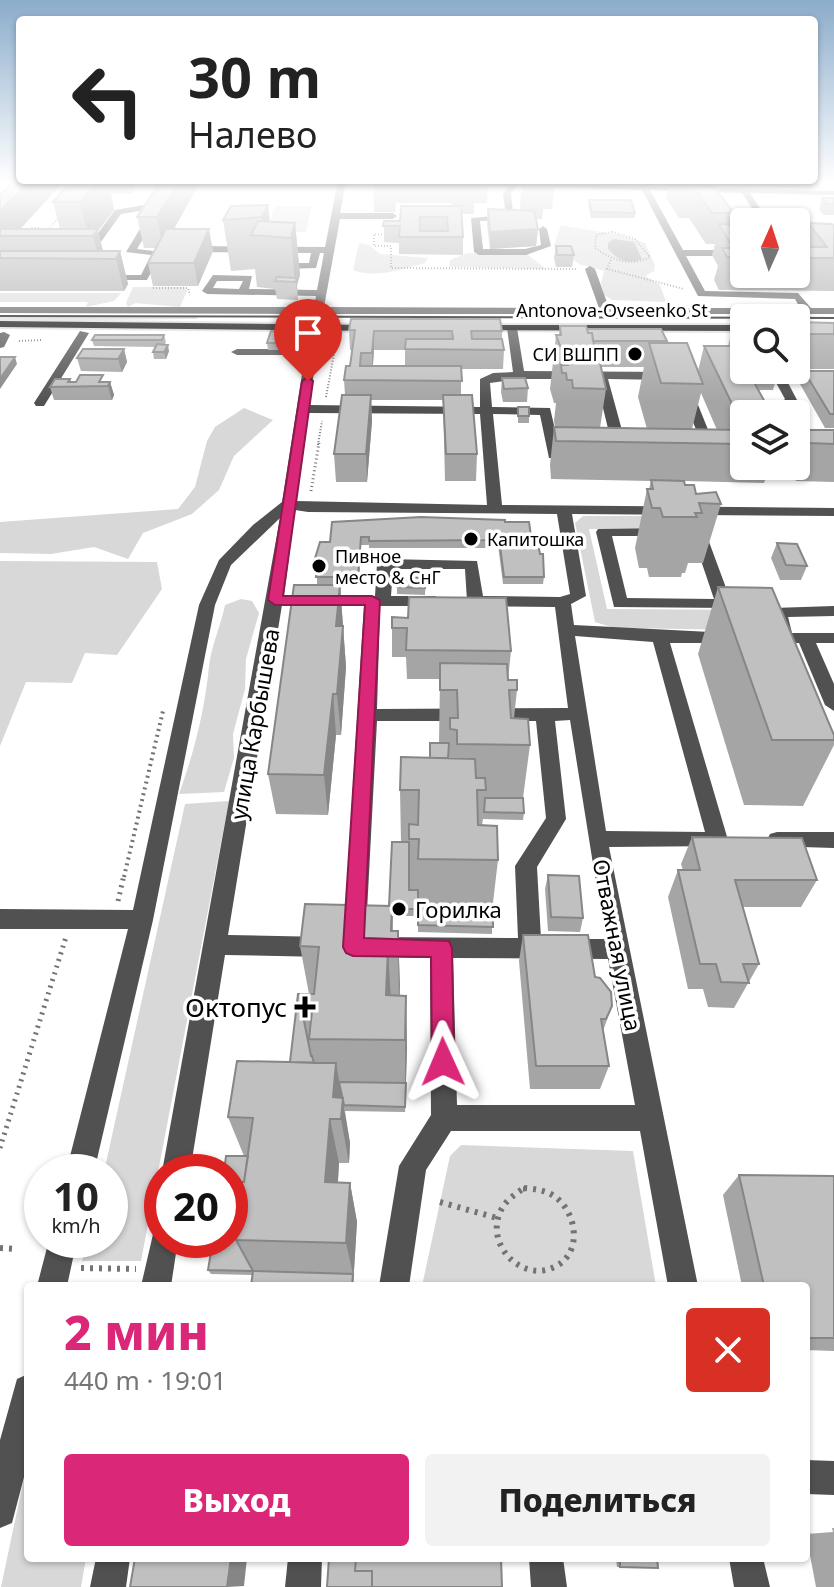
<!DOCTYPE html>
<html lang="ru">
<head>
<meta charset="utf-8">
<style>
  body { margin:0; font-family:"Noto Sans",sans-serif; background:#f2f2f2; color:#222; height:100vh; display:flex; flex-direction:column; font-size:30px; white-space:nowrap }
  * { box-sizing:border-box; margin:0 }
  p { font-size:26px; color:#767676 }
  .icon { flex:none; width:44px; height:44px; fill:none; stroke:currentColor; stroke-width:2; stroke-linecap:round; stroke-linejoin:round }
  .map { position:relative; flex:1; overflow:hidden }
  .drawer { position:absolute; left:24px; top:1282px; width:786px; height:280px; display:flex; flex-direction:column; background:#fff; border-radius:8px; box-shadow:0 2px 6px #0004 }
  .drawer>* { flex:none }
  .hud { position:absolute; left:16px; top:16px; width:802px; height:168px; border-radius:8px; box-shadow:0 2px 6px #0004; background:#fff; color:#222; overflow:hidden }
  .needle { width:52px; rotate:3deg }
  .tools { position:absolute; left:730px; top:208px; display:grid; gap:16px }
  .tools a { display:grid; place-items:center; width:80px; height:80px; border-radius:8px; background:#fff; box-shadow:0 2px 6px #0004; font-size:40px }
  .speed { position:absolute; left:24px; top:1154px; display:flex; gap:16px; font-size:40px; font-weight:700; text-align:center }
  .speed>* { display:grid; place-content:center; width:104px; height:104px; border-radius:50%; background:#fff; box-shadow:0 2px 6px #0004; line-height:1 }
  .speed small { font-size:20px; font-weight:400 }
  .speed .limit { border:12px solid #d22; background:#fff; color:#111 }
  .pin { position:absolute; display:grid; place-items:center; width:68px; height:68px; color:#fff; margin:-82px -34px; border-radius:50% 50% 50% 0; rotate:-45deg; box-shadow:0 0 8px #0007 }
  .pin .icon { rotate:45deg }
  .me { position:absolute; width:88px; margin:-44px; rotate:359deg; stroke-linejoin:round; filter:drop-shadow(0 0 6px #0008) }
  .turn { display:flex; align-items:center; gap:28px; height:168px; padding:0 40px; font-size:36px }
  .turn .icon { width:104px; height:104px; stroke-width:2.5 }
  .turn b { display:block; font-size:56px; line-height:68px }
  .round { display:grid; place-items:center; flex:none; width:84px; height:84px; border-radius:8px; background:#f2f2f2 }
  .head { display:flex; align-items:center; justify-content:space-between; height:136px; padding:0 40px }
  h1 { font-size:48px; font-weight:800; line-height:60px; color:#db2777 }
  .primary-button { display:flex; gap:16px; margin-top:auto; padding:16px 40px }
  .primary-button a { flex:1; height:92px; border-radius:8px; background:#db2777; color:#fff; font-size:32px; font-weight:800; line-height:92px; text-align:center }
  .primary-button a+a { background:#f2f2f2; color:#222 }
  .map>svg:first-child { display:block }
  .green { fill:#d8d8d8 }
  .water { fill:#9f9f9f }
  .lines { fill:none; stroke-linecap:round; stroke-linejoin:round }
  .major-casing { stroke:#dbdbdb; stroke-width:4 }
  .path-far4 { stroke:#737373; stroke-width:2; stroke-dasharray:1 2; stroke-linecap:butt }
  .path-far3 { stroke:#737373; stroke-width:3; stroke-dasharray:1 3; stroke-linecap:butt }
  .path-far2 { stroke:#737373; stroke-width:4; stroke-dasharray:2 4; stroke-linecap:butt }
  .path-far1 { stroke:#737373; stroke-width:5; stroke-dasharray:2 5; stroke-linecap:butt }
  .path { stroke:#737373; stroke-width:6; stroke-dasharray:3 6; stroke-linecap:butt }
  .minor { fill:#515151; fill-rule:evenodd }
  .major { fill:#000; fill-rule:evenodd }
  .tram { stroke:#000; stroke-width:2 }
  .wall { fill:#a5a5a5; fill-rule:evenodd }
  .shaded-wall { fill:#868686 }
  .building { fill:#c0c0c0; stroke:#868686; stroke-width:2; fill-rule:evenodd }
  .route { fill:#db2777; stroke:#8e194d; stroke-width:2 }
  .poi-dot { fill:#000; stroke:#fff; stroke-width:3 }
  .labels { text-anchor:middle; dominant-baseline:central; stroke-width:7; stroke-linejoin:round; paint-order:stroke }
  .far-street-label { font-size:18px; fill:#000; stroke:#fff }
  .far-poi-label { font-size:18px; fill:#000; stroke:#fff; text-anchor:start }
  .street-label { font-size:22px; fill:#000; stroke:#fff }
  .poi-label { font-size:22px; fill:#000; stroke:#fff; text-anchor:start }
  .near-poi-label { font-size:26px; fill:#000; stroke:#fff; text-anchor:end }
</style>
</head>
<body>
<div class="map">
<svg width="834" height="1587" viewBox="0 0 834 1587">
  <rect width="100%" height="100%" fill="#fff"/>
  <!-- green -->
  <path class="green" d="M275 206H312L306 232H267Z
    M561 225C588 231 619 232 645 243L655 265 654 271 645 276 660 285 666 302 612 300 604 295 601 283 604 271 579 264 554 245Z
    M359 243 369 245 380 254 428 258 425 263C402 269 376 279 353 270Z
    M467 253 527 254 546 269 449 267 450 260Z
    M133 287H185L187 291 180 307 135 303 128 307 126 303Z
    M0 293H121L114 301 86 307 88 302H0Z
    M0 316H197V319L0 321Z
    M244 408 273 420 234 456 219 490 192 514 143 533 128 559 94 547 51 554 0 553V522L178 509 195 487 207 441 215 427Z
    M583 516H676L681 528 589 529 607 609 753 610 748 630 615 628 595 622 575 523Z
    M0 561 157 562 162 589 117 655 85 653 72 683 26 682 0 746Z
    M241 599 252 601 259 613 246 659 245 689 233 734 234 758 224 792 179 794C194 753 205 709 209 666 211 647 221 625 225 605Z
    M229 801 141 1261H82L88 1240H110V1172H104L185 804Z
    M461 1145 633 1151 656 1286H422L450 1156Z
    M28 1459V1558H86L81 1587H1Z"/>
  <!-- water -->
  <path class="water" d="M613 239 634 242 642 259C628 265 618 260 608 249V243Z"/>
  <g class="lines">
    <!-- major casing -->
    <g class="major-casing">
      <path id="major" d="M0 321 376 325 381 328 376 331 0 327Z
        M476 325H744V331L472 330V326Z"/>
    </g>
    <!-- path-far4 -->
    <path class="path-far4" d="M129 181H160
      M193 181H214
      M355 182H377
      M32 228H40L34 231Z
      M47 231 60 216
      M612 232 635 239 650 257C630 267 612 260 595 248L596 235Z
      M385 235 374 234V246H391V268L577 269
      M611 260 607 269 684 289
      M153 288H188L190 295
      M19 341 42 340
      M326 397 337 338
      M318 445 322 421"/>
    <!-- path-far3 -->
    <path class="path-far3" d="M311 491 319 443"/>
    <!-- path-far2 -->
    <path class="path-far2" d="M124 877 163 711"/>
    <!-- path-far1 -->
    <path class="path-far1" d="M118 901 124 875
      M0 1148 66 937
      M523 1189H530"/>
    <!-- path -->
    <path class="path" d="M524 1188C535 1189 545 1190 554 1196 576 1211 583 1250 558 1265 526 1285 487 1249 499 1215 503 1202 514 1195 524 1188Z
      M440 1202 497 1218
      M0 1248 17 1249
      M81 1268 136 1269"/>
    <!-- minor -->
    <path class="minor" d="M169 181H177L137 249 162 252 147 280H97L100 275H141L151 255 126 252 152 209 121 214 90 257 82 255 115 210 156 203Z
      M338 181H346L340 213H393L397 216 393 219H340L324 307 599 308 585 269 590 266 595 269 609 308H800L795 299 698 296 642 190 516 186 511 194 514 220 480 221 483 249H525L541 245 539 229 543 226 547 229 551 246 526 255H479L474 252 471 218 506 215 503 194 509 186 415 181 834 191V195L750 193 769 222H761L742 193 650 190 683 250H744V256H686L705 291 798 293 811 308H834V314H323L309 405 480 407V379L493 373 513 372 507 328 512 325 517 328 524 371 668 372 674 376 668 380 608 379 626 445 619 449 612 445 596 379H519L490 383 492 407 550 408 560 451 574 455 567 459 549 458 540 415 493 414 502 505 834 508V516L572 514 586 596 571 604 574 625 730 633 738 638 730 643H670L728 840 725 846 609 847 698 1286H668L640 1131H451L426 1170 409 1286H379L399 1166 431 1115 430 958 373 957 365 954 361 947 365 940 373 937 518 938 515 866 546 818 536 721H377L366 931 363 938 355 941 347 938 344 931 364 606 282 605 228 935 325 937 333 940 337 947 333 954 325 957 225 955 190 1172H162L280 518 231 565 215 605 153 920 94 1172H66L128 929H0V909L133 910 199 605 219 560 253 525 282 502 305 355H237L231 352 237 349H306L313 314 0 313V307H314L316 296 207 294 202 291 213 275 252 276 249 289 317 290 324 253H320L316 268 282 269 277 266 281 256H287L288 263H309L311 253 188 252 183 249 188 246 325 247ZM217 281H243L239 289 213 288ZM308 413 480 414 487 505 296 501ZM295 510 308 512 557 514 570 594 560 597 483 596 477 561 385 559 377 564 375 596 284 595ZM393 569H465L467 601 475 606 555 607 568 708 377 709 380 606H435L443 601 435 596H391ZM575 636 653 642 705 832 606 831ZM570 720 605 939H541L537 867 566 819 555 721ZM453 958 608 959 635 1105H457Z
      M80 331 89 333 44 406H36L34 403Z
      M4 332 10 335 4 347 0 348V333Z
      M728 372H834V380L786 379 797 400 784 414H771L785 399 774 379H732L726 375Z
      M686 386 692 390 709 432 708 435 697 432 680 390Z
      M698 527 705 531 732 604 730 608 614 607 596 532 598 529 664 528 671 532 664 536H612L627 598 714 599 691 531Z
      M834 606V616L788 617 792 633H834V643H816L834 684V711L825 705 799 643H766L758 638 760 634 775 633 771 612 773 608Z
      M777 832H834V848L770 846 767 840 770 834Z
      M162 1226V1240H178L171 1286H141L154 1230Z
      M49 1240H77L67 1286H37Z
      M28 1374V1462L12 1523 0 1528V1440L17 1379Z
      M806 1460 834 1461V1495L806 1494Z
      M96 1558H130L126 1587H90Z
      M288 1558H322L321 1587H285Z
      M529 1558H563L567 1587H531Z
      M729 1558H763L770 1587H734Z"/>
    <!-- major -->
    <use href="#major" class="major"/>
    <!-- tram -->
    <path class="tram" d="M0 316 834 318"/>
  </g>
  <!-- wall -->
  <path class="wall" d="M14 181H61L62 183 20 229H60L53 202 72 181H133L135 189 131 194H111L114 210 98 231 103 251H120L128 284 124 291H0V195Z
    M373 181H488L487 203H474V214H462L463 237V255L399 254V243L384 242V221H400L452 206V203H396L395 212H374Z
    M522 181H555L552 209H543L542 219H536L538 229 536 246 490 249 487 225 488 209 521 211 520 206Z
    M669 181H712V182H699L702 186 734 213 731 224 744 226V274H796V247H801L808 223 834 225V291L719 290 714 280 718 266 712 255 715 244H706L689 218H679L666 198Z
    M199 184 174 229 213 251 198 286H153L148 263 156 248H144L137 217Z
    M822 198H834V215H823L819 209Z
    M589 200 635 213V218H591L588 205Z
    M268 205 270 222 295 223 300 275 297 285 298 300 277 299 275 289 257 287 255 269 231 271 223 220Z
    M556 246 574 255 572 267H556L554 258Z
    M734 322H744V370L758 373 757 377 775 383 773 390H758L767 406 764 414H744V466H770L764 483 684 481 685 485 696 494 721 504 703 563H688L685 573H682L681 577H649L647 568H639L635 548 647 489H649L651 481 551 479 550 465 554 427H555L554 421 556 403H554L550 389 556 335H559L560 326 587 329 667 341V343L698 371 704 346H728ZM601 367H644L638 397 647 429 600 428 606 389ZM701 393 717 430 692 429Z
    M796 322 834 323V369H796Z
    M349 330 502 331V339L504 350 503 369H461V395L477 454 476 481H445L443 400H371L372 421 367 482H336L334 454 345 395 344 380 350 366 352 350H350ZM374 350H405V366H373Z
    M291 332 292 338 288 350H268L267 343Z
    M164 335 166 342 164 345 169 351 166 359H154L153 352 156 347 94 346 92 340Z
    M124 349 127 362 122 372 81 371 77 358Z
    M804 371H834V428H825L800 384Z
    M502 378 528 388 527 402H503L501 392Z
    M70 379 72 382H110L114 395 112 400H54L50 387Z
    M518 407 529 416V423H518Z
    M802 430H834V482L796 481 789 467 790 466H796V447Z
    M332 522H505L532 543 544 577 543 584H503L498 545H491V548H369V545H361L359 584H317V572H314L313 565 330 542Z
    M777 543 807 566 801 580H780L771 558Z
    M426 578 425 595 397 594V587Z
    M340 585 346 667 341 735H336L328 815 276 814 268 774Z
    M718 587 834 735V745L803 806 744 805 698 654Z
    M392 617 511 651 508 680 517 690 514 718 530 745 523 798 524 813 523 820 483 819 482 825 498 860 492 911V934L418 932V916H393V931H398L400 996H406L407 1048 405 1112 345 1111 350 1143 349 1163H339L338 1183H350L357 1222 353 1286 252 1275 211 1274 208 1270 244 1156 228 1117 290 1062 298 994H309L300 946 389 906 401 842 400 790 430 758 439 743 440 679H407L406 657H392Z
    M692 837 817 880 801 907H743L759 964 734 1008 708 1007 703 989H688L668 897 678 870H683L681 864Z
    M548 875 583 918 580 932 548 931 545 889Z
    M523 935 595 977 612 1006 603 1031 609 1066 600 1089H530L519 961Z
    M739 1175 834 1176V1351L806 1350V1286H742L723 1195Z
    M832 1528H834V1587H816L806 1534 833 1532Z
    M616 1558H657L658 1568 617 1567Z"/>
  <!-- shaded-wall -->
  <path class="shaded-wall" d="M30 181H61L62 183 14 236 0 233V211Z
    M98 181H108L114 210 98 231 105 259H99L93 236H88L80 202Z
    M131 181H133L135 189 131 194 129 184Z
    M179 181H198L199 184 163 248 157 217Z
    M268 205 271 236H264L262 217Z
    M295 223 300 275 297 285 298 300 296 282H295L291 238Z
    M209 229 213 251 198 286 194 263Z
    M538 229 536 246 490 249V232Z
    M120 251 128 284 124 291 116 259Z
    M374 331V350L372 373V353Z
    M291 332 292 338 288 350 287 343Z
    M168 345 169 351 166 359 164 352Z
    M124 349 127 362 122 372 118 359Z
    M15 357 17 364 0 389V379Z
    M110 382 114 395 112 400 108 386Z
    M371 395 372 421 367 482 366 454Z
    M340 585 346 667 341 735 337 694 336 626Z
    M333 694 336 735 328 815 324 775Z
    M398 931 400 986 399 1002 398 948Z
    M388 948 391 1002 386 995Z
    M406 996 407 1048 405 1112V1040Z
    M336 1063 350 1143 349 1163 341 1119 333 1097Z
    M330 1119 339 1163 335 1222 325 1182Z
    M350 1183 357 1222 353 1286H352L353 1274 346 1243Z
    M231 1558H247L244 1586 227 1587Z"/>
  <!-- building -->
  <path class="building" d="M14 181H30L0 211V195Z
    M72 181H98L80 202H53Z
    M108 181H131L129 184H109Z
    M161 181H179L157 217H137Z
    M526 181H537L538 183H527Z
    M679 181H698L702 186H713L734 213H712L695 189H684Z
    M822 198H834V204H826Z
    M589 200H631L635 213 592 212Z
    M268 205 262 217 223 220 231 206Z
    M401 206H461L463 237H399L400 226H383L384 221H400ZM420 217H447L448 231H420Z
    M488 209 534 211 538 229 490 232Z
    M258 221 295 223 291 238 251 235Z
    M808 223 832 224 834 225V258H796V247H827Z
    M719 224 743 225 744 226V257H727L722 248H733Z
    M0 229H98L93 236H0Z
    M166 229H209L194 263H148Z
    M556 246H571L574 255H557Z
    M0 251H120L116 259 0 258Z
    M277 277 296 278V282L275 281Z
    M351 319H500L502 331H471L472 339H502L504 350 405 349 406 339H453L452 331H374L372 353H361L360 366H461L462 381 344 380 346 366H350L355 330H349Z
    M734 322H744V333H740Z
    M796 322 834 323V334H796Z
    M560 326H586L588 333H592L597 363H600L606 389 573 388 572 380H567L566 373H562L561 365H568L565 348H561L556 335H561Z
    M587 329H661L667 341H593L592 333H588Z
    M271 331 291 332 287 343H267Z
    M95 335H164L162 340H92Z
    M649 343H687L703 384 661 383Z
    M157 344 168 345 164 352H153Z
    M704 346H735L742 361H744V370H757L758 373H749L767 406H733Z
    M83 349H124L118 359 77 358Z
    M0 357H15L0 379Z
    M804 371H834V414H830Z
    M80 375H103L99 382H110L108 386 50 387 55 379H70L68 382H76Z
    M756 377H772L775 383H759Z
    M502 378H525L528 388 504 389Z
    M342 395H371L366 454H334Z
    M443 395H472L477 454H446Z
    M518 407H529V416H518Z
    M554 427 744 430V444L556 441Z
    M802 430H834V444L809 443Z
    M651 480 684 481 685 485H694L696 494 716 492 721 504 699 503 702 513H695L697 517H663L660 508H652L647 489H653Z
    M421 517 505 520V522H529L532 543H538L540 554H543L544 577H504L499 538H491L492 540 369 541V537H361L358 577H316L317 564 313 565 320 542H330L332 522Z
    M777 543 797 544 807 566 786 565Z
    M398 577 426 578 425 588 397 587Z
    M294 585H340L336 626H343L337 694H333L324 775 268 774Z
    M718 587 772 588 834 735V740H772Z
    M409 597 506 598 511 651 406 650 407 628H392V617L408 618Z
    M440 663 507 664 508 680H517V690H509L511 718 528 719 530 745 457 744V730L450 729V718H458L457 690H440Z
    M430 743H449L448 758H430Z
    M401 757 475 759 476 778H485L486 790H477L478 825 497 826 498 860 418 859 419 839H409V824L418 825 419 790H400Z
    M485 798H523L524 813 484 812Z
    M692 837 802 838 817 880H735L759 964H743L749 983 721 982 716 964H700L678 870H700Z
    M392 842H409V890H418V909H392V906H389Z
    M548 875 579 876 583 918 551 917Z
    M305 904 392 906 391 931H398V948H388L386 995 406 996 405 1040 309 1039 312 1011H302L304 994H314L319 947 300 946Z
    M418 910 493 911V927L418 925Z
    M523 935H588L595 977 600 978 611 992 612 1006 606 1019H601L609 1066H536Z
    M298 994H304L302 1011 311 1056H312L314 1063 290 1062Z
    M237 1061 336 1063 333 1097 343 1098 341 1119H330L325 1182 350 1183 346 1243 236 1240 241 1207H230L234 1182H244L253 1118 228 1117Z
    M339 1082 406 1083 405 1107 344 1105Z
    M226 1156H248L244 1182H234L230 1207 238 1223 236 1240 253 1271 353 1274 352 1286H251L253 1271 208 1270 213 1240H230V1172H224Z
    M739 1175 834 1176V1338H806V1286H764Z
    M135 1558H231L227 1587H130Z
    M329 1558H356L355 1571H372V1587H327Z
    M356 1558H501L502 1587H372V1571H355Z
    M620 1558H657L658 1568 620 1567Z"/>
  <!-- sky -->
  <linearGradient id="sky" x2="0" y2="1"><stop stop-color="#8baccb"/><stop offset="0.45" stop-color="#fff"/><stop offset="1" stop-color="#fff" stop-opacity="0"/></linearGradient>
  <rect width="834" height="403" fill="url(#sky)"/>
  <!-- route -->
  <path class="route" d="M308 377 313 381 283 596H372L380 600 364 938 449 941 452 948 454 1062 451 1069 443 1073 435 1069 432 1062 431 957 353 956 346 953 343 947 365 605H275L268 600 302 381Z"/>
  <!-- markers -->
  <g class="poi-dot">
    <circle cx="635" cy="354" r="8"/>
    <circle cx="471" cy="539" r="8"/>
    <circle cx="319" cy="566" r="8"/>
    <circle cx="399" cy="909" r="8"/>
    <path d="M301 995h8v8h8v8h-8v8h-8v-8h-8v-8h8z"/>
  </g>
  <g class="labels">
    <!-- far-street labels -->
    <g class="far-street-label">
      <text x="612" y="310">Antonova-Ovseenko St</text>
    </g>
    <!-- far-poi labels -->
    <g class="far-poi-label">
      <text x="619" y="354" text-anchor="end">СИ ВШПП</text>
      <text x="487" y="539">Капитошка</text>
      <text x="335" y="556">Пивное<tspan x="335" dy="21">место &amp; СнГ</tspan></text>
    </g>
    <!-- street labels -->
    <g class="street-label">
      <text transform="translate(254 724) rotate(-80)">улица Карбышева</text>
      <text transform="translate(618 945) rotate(79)">Отважная улица</text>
    </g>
    <!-- poi labels -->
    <g class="poi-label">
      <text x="415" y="909">Горилка</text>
    </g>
    <!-- near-poi labels -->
    <g class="near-poi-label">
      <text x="287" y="1007">Октопус</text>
    </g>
  </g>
</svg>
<div class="tools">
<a><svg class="needle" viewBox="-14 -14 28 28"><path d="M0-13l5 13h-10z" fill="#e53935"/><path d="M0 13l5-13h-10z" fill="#767676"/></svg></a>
<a><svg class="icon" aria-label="search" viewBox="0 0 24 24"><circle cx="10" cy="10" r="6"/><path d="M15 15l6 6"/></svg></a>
<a><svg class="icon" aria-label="layers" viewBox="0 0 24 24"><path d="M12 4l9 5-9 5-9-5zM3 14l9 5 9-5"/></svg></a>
</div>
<div class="speed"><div>10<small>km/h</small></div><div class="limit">20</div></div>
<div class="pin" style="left:308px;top:381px;background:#d93025"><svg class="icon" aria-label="arrive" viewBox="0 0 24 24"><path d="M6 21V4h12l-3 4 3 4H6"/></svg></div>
<svg class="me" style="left:443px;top:1062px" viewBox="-20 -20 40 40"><path d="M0-17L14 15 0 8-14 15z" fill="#db2777" stroke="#fff" stroke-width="4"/></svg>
<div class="hud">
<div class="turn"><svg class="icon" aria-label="left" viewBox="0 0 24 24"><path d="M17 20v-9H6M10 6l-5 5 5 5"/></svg><div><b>30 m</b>Налево</div></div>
</div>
<section class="drawer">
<div class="head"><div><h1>2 мин</h1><p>440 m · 19:01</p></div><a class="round" style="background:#d93025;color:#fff"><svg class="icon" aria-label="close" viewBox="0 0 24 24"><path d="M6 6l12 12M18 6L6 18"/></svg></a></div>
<div class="primary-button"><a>Выход</a><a>Поделиться</a></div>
</section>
</div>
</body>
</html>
